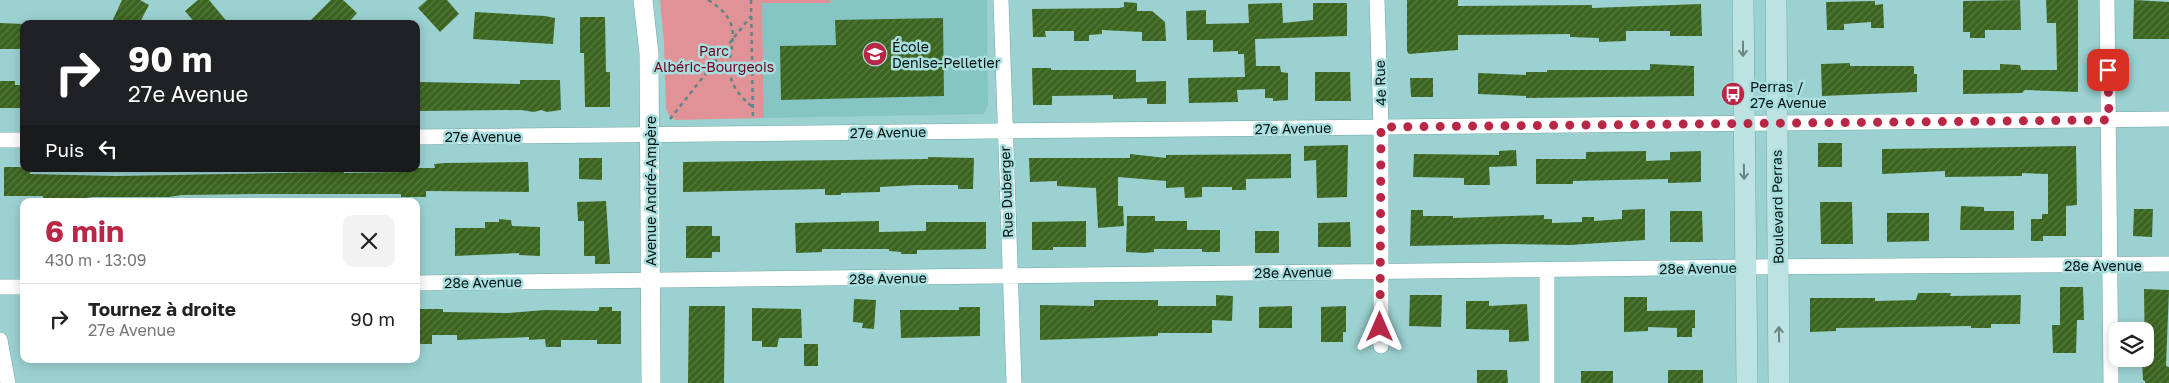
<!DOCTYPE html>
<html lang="fr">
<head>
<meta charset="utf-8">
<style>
  body { margin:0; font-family:"Golos Text",sans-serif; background:#f2f2f2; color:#222; height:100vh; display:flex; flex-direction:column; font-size:19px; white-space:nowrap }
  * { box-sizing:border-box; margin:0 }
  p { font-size:16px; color:#767676 }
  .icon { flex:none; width:28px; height:28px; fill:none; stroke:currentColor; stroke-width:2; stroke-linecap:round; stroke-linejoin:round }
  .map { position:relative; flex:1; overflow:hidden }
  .details { position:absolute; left:20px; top:198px; width:400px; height:165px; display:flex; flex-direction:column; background:#fff; border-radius:10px; box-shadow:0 2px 12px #0003 }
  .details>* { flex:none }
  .hud { position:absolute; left:20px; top:20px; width:400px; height:152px; border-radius:10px; box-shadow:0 2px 12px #0003; background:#202124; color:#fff; overflow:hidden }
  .controls { position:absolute; left:2109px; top:322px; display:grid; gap:10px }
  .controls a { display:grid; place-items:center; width:45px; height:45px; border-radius:10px; background:#fff; box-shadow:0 2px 12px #0003; font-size:25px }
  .pin { position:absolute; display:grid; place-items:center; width:42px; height:42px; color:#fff; margin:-21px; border-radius:10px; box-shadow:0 2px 8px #0006 }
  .me { position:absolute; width:55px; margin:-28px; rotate:0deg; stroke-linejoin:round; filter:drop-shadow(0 0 4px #0008) }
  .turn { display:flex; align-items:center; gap:18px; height:105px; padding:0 25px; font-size:22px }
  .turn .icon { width:65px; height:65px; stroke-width:2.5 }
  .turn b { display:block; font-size:35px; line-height:42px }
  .then { display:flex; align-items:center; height:48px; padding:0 25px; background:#0003; gap:10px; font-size:19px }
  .round { display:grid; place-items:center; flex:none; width:52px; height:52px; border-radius:10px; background:#f2f2f2 }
  .headline { display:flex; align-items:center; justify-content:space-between; height:85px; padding:0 25px }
  h1 { font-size:30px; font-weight:700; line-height:38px; color:#b92746 }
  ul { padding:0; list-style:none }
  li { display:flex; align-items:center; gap:15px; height:70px; padding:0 25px; border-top:1px solid #e0e0e0 }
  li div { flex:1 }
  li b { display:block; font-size:19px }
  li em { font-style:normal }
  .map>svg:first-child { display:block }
  .built { fill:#85c5c4 }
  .green { fill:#e19297 }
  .building { fill:url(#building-hatch) }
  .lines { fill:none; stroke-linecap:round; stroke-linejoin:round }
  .minor-casing { stroke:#71a6a5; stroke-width:16 }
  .tertiary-casing { stroke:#71a6a5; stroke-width:20 }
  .secondary-casing { stroke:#71a6a5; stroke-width:22 }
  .path { stroke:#5e8686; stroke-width:2.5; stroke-dasharray:4 4; stroke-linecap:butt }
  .minor { stroke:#fff; stroke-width:15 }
  .tertiary { stroke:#fff; stroke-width:19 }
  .secondary { stroke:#bde2e2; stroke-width:21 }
  .oneway { stroke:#688484 }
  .route { stroke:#b92746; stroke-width:9; stroke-dasharray:0 16.2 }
  .labels { text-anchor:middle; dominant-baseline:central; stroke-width:5; stroke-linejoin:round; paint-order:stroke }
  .poi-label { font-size:14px; fill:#011; stroke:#a8dfde; text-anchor:start }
  .park-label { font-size:14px; fill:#710021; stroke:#a8dfde }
  .street-label { font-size:14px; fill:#011; stroke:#a8dfde }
</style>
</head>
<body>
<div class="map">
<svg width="2169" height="383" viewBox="0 0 2169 383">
  <defs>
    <pattern id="building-hatch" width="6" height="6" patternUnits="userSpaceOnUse" patternTransform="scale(1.25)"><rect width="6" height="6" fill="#3b651e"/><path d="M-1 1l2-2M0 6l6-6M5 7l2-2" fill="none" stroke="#597a44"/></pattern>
  </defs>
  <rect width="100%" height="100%" fill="#9bd2d1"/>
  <!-- built -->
  <path class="built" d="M830 0H987L988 104 984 114 764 118 762 3H830Z"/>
  <!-- green -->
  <path class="green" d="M660 0H830V3H762L764 118 675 120 670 117 666 109 664 42Z"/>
  <!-- building -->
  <path class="building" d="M122 0H140L149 5 139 24H111Z
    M198 0H209L229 24H196L185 11Z
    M331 0H343L357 13 347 24H307Z
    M427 0H447L459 14 440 32 418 8Z
    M1407 0H1458V6L1592 5V8L1701 4 1702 36H1670V31H1626V41L1599 42V38L1570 37V34L1458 35V50L1409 54 1407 51Z
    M2020 0 2021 30H1985V38H1970V32H1963V1Z
    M2046 0H2078V92L2025 90 2022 93 1963 94V70H2000V64L2020 65 2021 70H2057L2056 23H2047Z
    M2134 0 2169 2V39H2133Z
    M1875 1V5L1883 4 1884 28H1871V22L1844 24V30H1827L1826 2Z
    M1124 2 1137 3V11H1152L1165 22 1166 41H1142V32L1102 30V34L1089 35V41H1074V31H1045L1046 37H1033L1032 9 1119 8 1124 7Z
    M1282 3 1283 23 1313 20V3H1347V36L1255 39 1256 66H1280L1281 72 1288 73V100L1273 101V98H1265V89L1237 90 1238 102 1189 103 1188 78 1245 77 1244 54H1238V51L1213 52V40H1187L1186 11 1206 10V24L1249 23 1248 4Z
    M475 12 545 16 555 18 553 44 473 39Z
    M580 17H605L606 72H610V107H585L584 53H580Z
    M943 18 944 96 781 100 780 46 836 45 835 20Z
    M0 23 24 24V49H0Z
    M1850 63V66H1914V74H1917V92L1822 96 1821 64Z
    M1650 64 1694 66V96L1526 98V96L1478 94V73L1526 75V72H1547V70H1650Z
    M1032 68H1051V70H1136V82L1166 81V104H1147V98L1113 99V95L1052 96V105H1033Z
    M1315 72H1350L1351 101H1315Z
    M1410 78H1433V97H1411Z
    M520 80H560L561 110 547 112 541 110 534 112 521 110 420 111 419 82 520 84Z
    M0 81H15V85H24V108H0Z
    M1818 143H1842V167H1818Z
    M1348 145 1347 197 1317 198 1316 160 1304 161V146Z
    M2076 146 2077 205 2066 206V236H2043V241H2031V219H2042V214H2048V174L2022 173V176L1945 177V171L1882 174V149Z
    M1516 150 1517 166 1489 167 1490 185H1464V178L1413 177 1414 154 1499 155V151Z
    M1646 151V161L1670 160V152L1701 151V182L1668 183V179L1617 180 1573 181V184H1536V159H1586V152Z
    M1130 154 1166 158V155L1291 154V178L1246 179V190H1232V187H1202V197L1185 198 1184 187 1166 188V181L1118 177V206H1123L1124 226 1098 228 1096 188 1057 186V181L1030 182 1029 158H1130Z
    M928 157 974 158 973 189H958V185H916L880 187V192L841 193V195H825V189L683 192V162L928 159Z
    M579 158H602V180L579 179Z
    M528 162 529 192 426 191V197H401V194H264L182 195 169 197H93L67 201H43V196H4V167H24L30 169V174L116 176 332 172V169H344V173L401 172V170L416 168H435L434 164 445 163Z
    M606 201 610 264H595V256H584V221H578L577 202Z
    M1820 202H1852L1853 244H1821Z
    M1961 206 1984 207V211H2014V230H1960Z
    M1645 209V240L1570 245 1502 244 1410 246 1411 210H1423V216H1453V218L1544 215V219H1552V223L1582 222V217H1594V221L1622 219V210Z
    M2134 209H2153L2152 237 2133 236Z
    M1670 211H1702L1703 242H1670Z
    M1887 213H1929V241L1887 242Z
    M1127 216H1155V221H1187V230H1220V252H1202V249H1154V252L1144 253 1126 252Z
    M499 219 511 220 512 226 540 227V256L519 255V253L455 256V228H485V222H499Z
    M879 221V232L926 231V222H986V249L917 250V254H901V252L889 251V249H822V252L796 253 795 223Z
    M1086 221V247H1053V250H1032V222Z
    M1350 222 1351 247H1318V223Z
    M686 226H712V236H720V252H712V258H686Z
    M1255 231H1279V253H1255Z
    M2060 287H2083L2084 320H2077L2076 353H2053L2052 325H2060Z
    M2144 289 2169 290 2166 366 2169 367V383H2145V381L2143 380 2142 362H2145Z
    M1918 293H1951L1950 296 2021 295 2020 324H1991V328H1971V326L1836 328V331L1810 332V298H1875V301L1916 300Z
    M1216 295 1233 296 1232 321 1212 320V333H1158V336L1040 340V305L1094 306V300H1158V306H1216Z
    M1410 295H1442L1441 327 1409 326Z
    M1624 297H1647V311L1695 310V328H1692V337H1677V328L1648 327V331L1624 332Z
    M854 299 876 300 874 329 862 328 863 323 853 322Z
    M1466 301H1489V306L1527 304 1529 341 1509 342V330L1466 329Z
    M689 306H725L724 383H688Z
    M1292 306V328H1259V307Z
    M1346 306V332H1343V342H1321V307Z
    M599 307H612V311H621V344H597V340H561V347H546L545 339 529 340V337L457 340V335H432V344H418L416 309H443V312L508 313 545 310 597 311 599 310Z
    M959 307H980V336L901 338 900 310H959Z
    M752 308 801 309 802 338H779L777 347H762V341H752Z
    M804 344H818V366H804Z
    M1477 370H1507L1508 383H1477Z
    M1668 370H1703V383H1668Z
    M1581 371H1613V383H1581Z"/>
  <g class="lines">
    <!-- minor casing -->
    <g class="minor-casing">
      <path id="minor" d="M1001 0 1014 383
        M1377 0 1381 127V346
        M2107 0 2111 383
        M416 137 2169 119
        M0 140H24
        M416 283 1746 267 2169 264
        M0 287H24
        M0 340 8 383
        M1547 383V270"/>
    </g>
    <!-- tertiary casing -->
    <g class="tertiary-casing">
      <path id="tertiary" d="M643 0 649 54 651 383"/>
    </g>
    <!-- secondary casing -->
    <g class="secondary-casing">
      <path id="secondary" d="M1743 0 1747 383
        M1776 0 1779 383"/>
    </g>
    <!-- path -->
    <path class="path" d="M708 0C765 34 698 65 753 107
      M751 0 753 120
      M670 119 751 16"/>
    <!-- minor -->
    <use href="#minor" class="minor"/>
    <!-- tertiary -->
    <use href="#tertiary" class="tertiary"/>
    <!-- secondary -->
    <use href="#secondary" class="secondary"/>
  </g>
  <!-- one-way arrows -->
  <defs><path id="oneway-shaft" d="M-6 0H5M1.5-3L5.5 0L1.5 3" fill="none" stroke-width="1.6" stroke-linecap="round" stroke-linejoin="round" transform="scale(1.25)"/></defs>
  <g class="oneway">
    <use href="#oneway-shaft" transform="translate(1743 49) rotate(90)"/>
    <use href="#oneway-shaft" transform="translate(1744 172) rotate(89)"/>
    <use href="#oneway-shaft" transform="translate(1779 334) rotate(-91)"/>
  </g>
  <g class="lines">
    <!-- route -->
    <path class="route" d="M1380 327 1381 127 2109 120 2108 70"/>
  </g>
  <!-- icons -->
  <defs>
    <g id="school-disc" transform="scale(1.25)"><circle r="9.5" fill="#b92746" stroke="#a8dfde"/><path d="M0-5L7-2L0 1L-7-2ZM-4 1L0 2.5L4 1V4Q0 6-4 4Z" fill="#fff"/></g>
    <g id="bus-disc" transform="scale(1.25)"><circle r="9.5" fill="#b92746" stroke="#a8dfde"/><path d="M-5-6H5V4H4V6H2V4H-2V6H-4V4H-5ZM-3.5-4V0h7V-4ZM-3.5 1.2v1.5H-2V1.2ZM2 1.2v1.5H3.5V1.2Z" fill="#fff"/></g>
  </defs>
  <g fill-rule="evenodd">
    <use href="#school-disc" x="875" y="54"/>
    <use href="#bus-disc" x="1733" y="94"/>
  </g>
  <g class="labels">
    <!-- poi labels -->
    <g class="poi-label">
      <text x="892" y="46">École<tspan x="892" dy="16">Denise-Pelletier</tspan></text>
      <text x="1750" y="86">Perras /<tspan x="1750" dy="16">27e Avenue</tspan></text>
    </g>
    <!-- park labels -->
    <g class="park-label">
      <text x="714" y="50">Parc<tspan x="714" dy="16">Albéric-Bourgeois</tspan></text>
    </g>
    <!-- street labels -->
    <g class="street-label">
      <text transform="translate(1380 83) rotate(-92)">4e Rue</text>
      <text transform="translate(1293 128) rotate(-1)">27e Avenue</text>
      <text transform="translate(888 132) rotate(-1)">27e Avenue</text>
      <text x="483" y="136">27e Avenue</text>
      <text transform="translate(650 191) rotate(-90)">Avenue André-Ampère</text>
      <text transform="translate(1006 192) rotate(-92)">Rue Duberger</text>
      <text transform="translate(1777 207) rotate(-91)">Boulevard Perras</text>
      <text x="2103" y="265">28e Avenue</text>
      <text transform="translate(1698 268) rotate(-1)">28e Avenue</text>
      <text transform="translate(1293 272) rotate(-1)">28e Avenue</text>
      <text transform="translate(888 278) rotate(-1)">28e Avenue</text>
      <text transform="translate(483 282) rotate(-1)">28e Avenue</text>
    </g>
  </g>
</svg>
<div class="controls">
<a><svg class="icon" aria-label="layers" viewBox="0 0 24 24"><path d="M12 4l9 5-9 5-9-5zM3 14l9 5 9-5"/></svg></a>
</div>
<div class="pin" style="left:2108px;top:70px;background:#d93025"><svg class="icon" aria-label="arrive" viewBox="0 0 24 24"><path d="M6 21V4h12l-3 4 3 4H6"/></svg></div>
<svg class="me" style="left:1380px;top:327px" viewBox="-20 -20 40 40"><path d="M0-17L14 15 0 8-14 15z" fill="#b92746" stroke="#fff" stroke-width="4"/></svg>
<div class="hud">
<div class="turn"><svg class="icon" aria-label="right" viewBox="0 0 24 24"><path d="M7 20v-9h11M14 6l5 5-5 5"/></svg><div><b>90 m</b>27e Avenue</div></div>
<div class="then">Puis<svg class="icon" aria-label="left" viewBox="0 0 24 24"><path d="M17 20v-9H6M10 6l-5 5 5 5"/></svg></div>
</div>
<section class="details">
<div class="headline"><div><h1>6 min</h1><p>430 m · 13:09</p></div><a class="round"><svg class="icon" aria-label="close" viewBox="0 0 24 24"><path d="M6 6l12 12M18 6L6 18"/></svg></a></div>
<ul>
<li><svg class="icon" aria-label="right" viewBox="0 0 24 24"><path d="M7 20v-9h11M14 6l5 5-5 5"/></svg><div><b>Tournez à droite</b><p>27e Avenue</p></div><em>90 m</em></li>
</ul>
</section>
</div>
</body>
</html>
